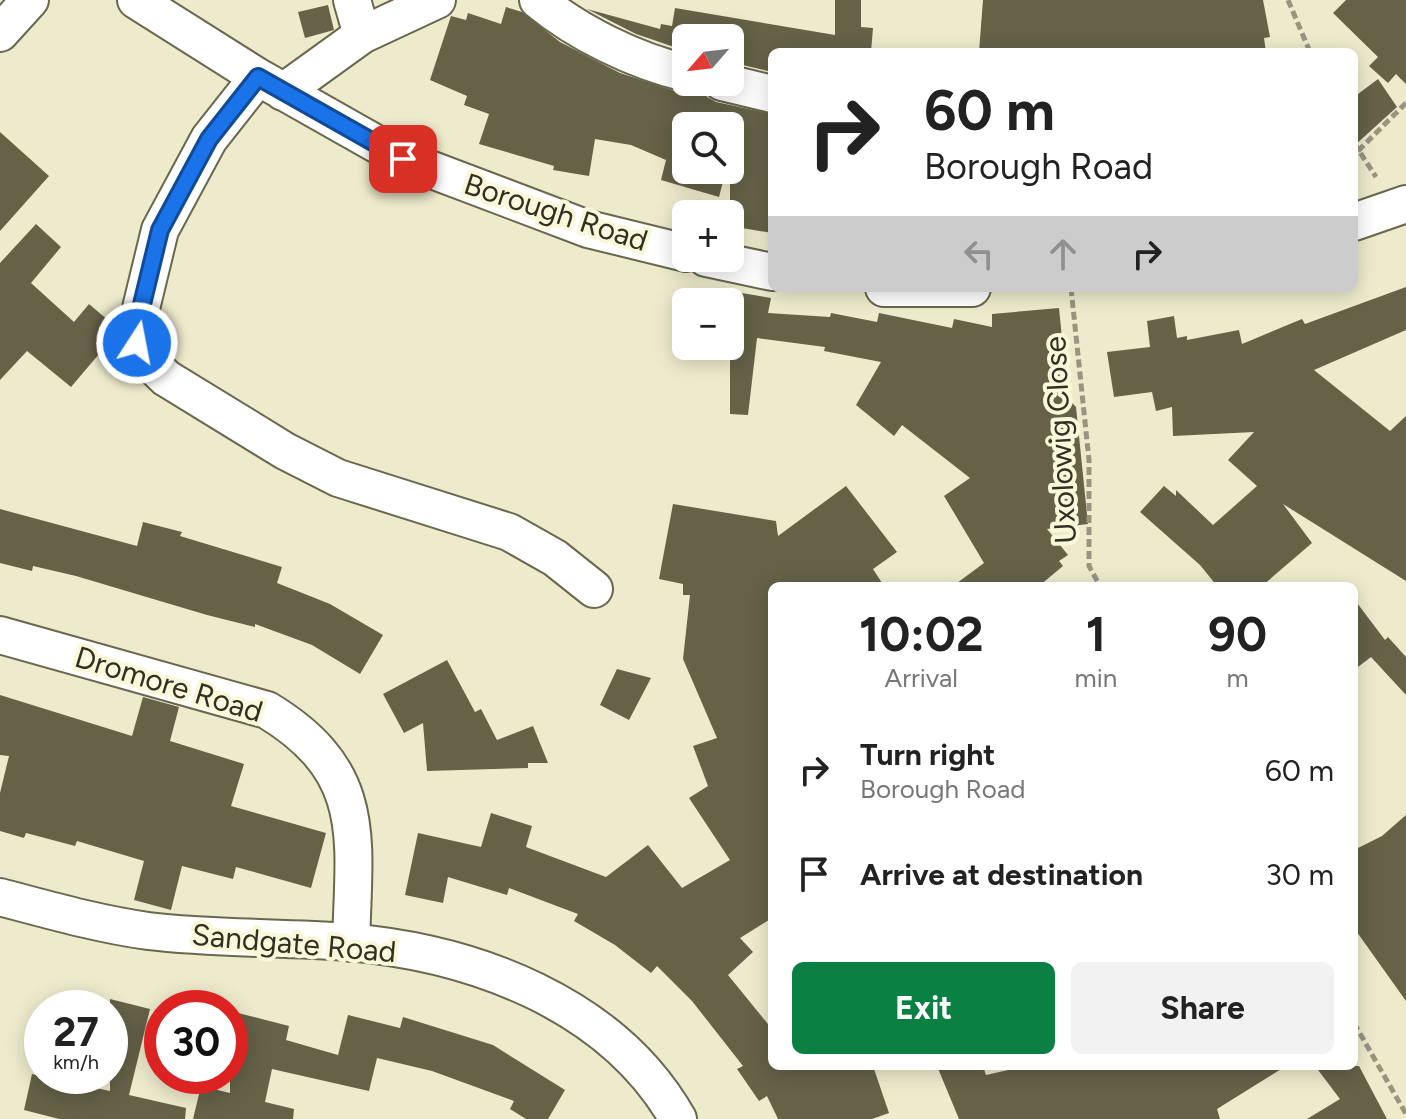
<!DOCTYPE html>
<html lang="en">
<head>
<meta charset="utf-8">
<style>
  body { margin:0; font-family:Figtree,sans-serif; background:#f2f2f2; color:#222; height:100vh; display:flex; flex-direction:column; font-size:30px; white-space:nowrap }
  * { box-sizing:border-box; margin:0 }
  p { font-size:26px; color:#767676 }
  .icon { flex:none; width:44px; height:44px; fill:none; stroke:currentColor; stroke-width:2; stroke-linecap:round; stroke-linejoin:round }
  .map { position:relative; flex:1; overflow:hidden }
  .panel { position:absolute; left:768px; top:582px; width:590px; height:488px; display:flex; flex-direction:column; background:#fff; border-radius:12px; box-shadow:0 4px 20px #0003 }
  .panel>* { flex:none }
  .top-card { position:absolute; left:768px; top:48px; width:590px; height:244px; border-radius:12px; box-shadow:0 4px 20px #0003; background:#fff; color:#222; overflow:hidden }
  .needle { width:52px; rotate:242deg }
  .fabs { position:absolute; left:672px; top:24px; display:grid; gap:16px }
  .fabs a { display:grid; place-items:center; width:72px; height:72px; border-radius:12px; background:#fff; box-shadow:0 4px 20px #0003; font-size:40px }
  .speed { position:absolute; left:24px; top:990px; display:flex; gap:16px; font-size:40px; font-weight:700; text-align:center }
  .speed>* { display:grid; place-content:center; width:104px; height:104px; border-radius:50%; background:#fff; box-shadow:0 4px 20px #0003; line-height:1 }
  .speed small { font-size:20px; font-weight:400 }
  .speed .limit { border:12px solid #d22; background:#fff; color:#111 }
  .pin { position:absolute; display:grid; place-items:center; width:68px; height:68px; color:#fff; margin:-34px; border-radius:16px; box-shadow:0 4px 12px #0006 }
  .me { position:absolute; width:88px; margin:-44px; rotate:11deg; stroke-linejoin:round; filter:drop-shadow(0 0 6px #0008) }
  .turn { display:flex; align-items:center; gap:28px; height:168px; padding:0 24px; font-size:36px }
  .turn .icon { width:104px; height:104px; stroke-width:2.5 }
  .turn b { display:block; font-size:56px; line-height:68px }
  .lanes { display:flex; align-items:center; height:76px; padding:0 24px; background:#0003; justify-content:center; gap:40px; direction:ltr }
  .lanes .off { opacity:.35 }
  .eta { display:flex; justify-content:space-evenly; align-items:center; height:136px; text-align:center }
  .eta b { font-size:48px; font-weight:700; line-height:56px }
  .action { display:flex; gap:16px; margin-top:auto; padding:16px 24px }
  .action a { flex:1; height:92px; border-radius:12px; background:#0b8043; color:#fff; font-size:32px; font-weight:700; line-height:92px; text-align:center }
  .action a+a { background:#f2f2f2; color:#222 }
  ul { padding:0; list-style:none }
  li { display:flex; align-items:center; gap:24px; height:104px; padding:0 24px }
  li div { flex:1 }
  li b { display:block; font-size:30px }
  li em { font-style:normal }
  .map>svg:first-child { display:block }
  .building { fill:#656248 }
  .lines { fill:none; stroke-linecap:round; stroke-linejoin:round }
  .minor-casing { stroke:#6a674d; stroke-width:40 }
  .path { stroke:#979580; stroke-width:5; stroke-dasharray:8 4; stroke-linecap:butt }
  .minor { stroke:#fff; stroke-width:36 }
  .route-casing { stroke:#114b97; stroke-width:20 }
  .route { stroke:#1a73e8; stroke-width:14 }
  .labels { text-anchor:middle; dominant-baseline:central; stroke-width:8; stroke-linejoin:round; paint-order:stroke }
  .street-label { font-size:30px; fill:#313025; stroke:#fbf8da }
</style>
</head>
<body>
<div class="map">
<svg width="1406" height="1119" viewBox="0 0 1406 1119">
  <rect width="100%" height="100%" fill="#eeebcd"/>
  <!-- building -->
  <path class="building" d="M835 0H861V27L873 28 871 52H772V72L730 62V38H686V51L636 34 587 9 660 29 661 24 672 26 675 8 835 35Z
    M983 0H1263L1270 37 1264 38 1266 52H979Z
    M1346 0H1406V84L1396 74 1388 83 1369 66 1378 57 1333 13Z
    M328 5 334 30 305 38 298 12Z
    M506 7 522 12 560 42 620 73 681 93H692L702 87 707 97 716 102 772 114V233L730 226V126H686V170H726L719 197 661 180 666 160 631 145 595 139 589 176 553 170 554 166 479 144 489 114 464 105 467 96 430 80 451 16 466 20 468 13 501 24Z
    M1378 79 1397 107 1354 146V97Z
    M0 132 49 176 0 231Z
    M36 224 61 247 31 283 74 322 89 304 115 326 116 334 71 387 27 351 0 380V263Z
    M1406 287V330L1314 370 1390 431 1406 416V581L1283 504 1312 543 1262 586H1217L1200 565 1140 512 1164 486 1176 496V490L1213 525 1257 486 1228 460 1254 432 1173 436 1172 407 1156 411 1152 392 1114 397 1107 352 1150 347 1147 321 1174 316 1177 338 1187 336V340L1239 330 1242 344 1302 319 1305 324Z
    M730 291 771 298 768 313 830 317 831 313 877 322 879 313 952 328 954 319 992 327V314L1059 308 1062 338 1059 389 1076 407 1088 524 1047 529 1068 555 1059 561 1063 566 1039 586H953L984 563 944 496 970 478 902 425 894 436 856 405 881 362 824 351 825 347 757 338 748 415 730 414Z
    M846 486 897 552 873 569 884 586H772V918L740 938 753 952 728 975 772 1029V1066H873L889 1113 872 1119H778L767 1096 759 1101 737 1069 743 1066 692 1001 657 966 651 973 615 945 574 921 578 914 509 888 507 895 448 877 443 903 405 895 418 833 481 847 491 813 532 826 526 847 606 877 648 845 682 888 730 860 689 798 708 786 693 746 717 738 683 659 690 595H683V584L659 579 673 504 776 521 778 536Z
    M0 509 137 546 143 522 182 532 180 536 282 567 277 583 330 604 383 635 360 674 312 645 255 624V627L207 615 76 576 33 566 32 571 0 563Z
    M1354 599 1385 640 1388 637 1406 657V695L1371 657 1354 670Z
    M447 660 475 712 481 709 497 740 533 726 548 763H528V768L427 771 423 723 404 733 383 694Z
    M617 669 651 678 629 720 600 705Z
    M0 695 132 736 143 697 179 707 170 741 244 764 231 806 326 833 311 888 236 867 233 879 182 866 171 910 134 900 144 861 77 841 75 846 26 833 24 838 0 831V793L9 756 0 755Z
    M1406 815V1001L1354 928V850L1382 836Z
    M110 999 150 1009 129 1095 186 1108 185 1119H59L24 1110 32 1074 110 1091Z
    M230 1011 289 1026 286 1040 338 1055 348 1015 400 1028 403 1017 493 1045 565 1090 548 1119H526L510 1109 514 1101 432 1071 377 1058 369 1091 272 1069 265 1102 294 1109 293 1119H193L201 1086 230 1093Z
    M937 1066H983L986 1075 1026 1066H1286L1217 1109 1220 1119H959Z
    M1315 1066H1359L1387 1119H1307L1340 1099Z"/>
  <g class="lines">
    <!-- minor casing -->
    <g class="minor-casing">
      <path id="minor" d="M136 0 258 77 403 159 588 229 686 253
        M352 0 362 35
        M538 0C578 33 635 61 686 73
        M0 33 30 0
        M258 77 209 139 160 230 136 329 141 354 166 378 285 451 338 478 509 532 555 558 594 589
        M722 82 772 94
        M283 92 362 35 437 0
        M1354 222 1406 204
        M706 258 772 272
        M884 288H972
        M0 635 267 710C369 772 354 837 351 943
        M0 897C49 910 98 924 148 931 214 939 282 937 348 942 474 953 612 1003 678 1119"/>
    </g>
    <!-- path -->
    <path class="path" d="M1288 0 1310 52
      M1354 143 1376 177
      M1358 151 1406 103
      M1071 288 1089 460V566L1100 586
      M1354 1023 1406 1114"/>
    <!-- minor -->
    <use href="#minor" class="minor"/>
  </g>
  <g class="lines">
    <!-- route casing -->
    <g class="route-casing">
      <path id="route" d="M137 343 136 329 160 230 209 139 258 77 403 159"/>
    </g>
    <!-- route -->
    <use href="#route" class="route"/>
  </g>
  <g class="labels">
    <!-- street labels -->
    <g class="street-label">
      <text transform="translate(556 212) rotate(18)">Borough Road</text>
      <text transform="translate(1060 440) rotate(-93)">Uxolowig Close</text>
      <text transform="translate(169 684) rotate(17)">Dromore Road</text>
      <text transform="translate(294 943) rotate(5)">Sandgate Road</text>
    </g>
  </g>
</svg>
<div class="fabs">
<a><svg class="needle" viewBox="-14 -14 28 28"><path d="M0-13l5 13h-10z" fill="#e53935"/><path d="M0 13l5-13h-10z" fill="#767676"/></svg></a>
<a><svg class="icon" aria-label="search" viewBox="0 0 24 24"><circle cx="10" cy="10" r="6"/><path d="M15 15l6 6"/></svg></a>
<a>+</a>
<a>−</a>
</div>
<div class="speed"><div>27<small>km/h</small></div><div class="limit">30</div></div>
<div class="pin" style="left:403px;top:159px;background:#d93025"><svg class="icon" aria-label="arrive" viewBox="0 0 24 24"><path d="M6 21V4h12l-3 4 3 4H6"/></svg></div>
<svg class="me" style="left:137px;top:343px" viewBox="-20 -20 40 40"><circle r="17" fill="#1a73e8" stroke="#fff" stroke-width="3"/><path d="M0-11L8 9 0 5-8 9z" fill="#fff"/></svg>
<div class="top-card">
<div class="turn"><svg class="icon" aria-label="right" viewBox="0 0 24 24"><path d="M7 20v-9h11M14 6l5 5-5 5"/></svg><div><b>60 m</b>Borough Road</div></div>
<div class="lanes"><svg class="icon off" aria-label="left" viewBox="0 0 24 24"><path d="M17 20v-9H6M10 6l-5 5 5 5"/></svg><svg class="icon off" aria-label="ahead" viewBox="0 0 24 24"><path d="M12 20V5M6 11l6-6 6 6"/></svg><svg class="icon" aria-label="right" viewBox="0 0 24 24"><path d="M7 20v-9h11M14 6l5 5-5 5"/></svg></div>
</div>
<section class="panel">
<div class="eta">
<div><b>10:02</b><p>Arrival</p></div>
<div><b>1</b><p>min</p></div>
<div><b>90</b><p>m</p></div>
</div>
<ul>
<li><svg class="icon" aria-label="right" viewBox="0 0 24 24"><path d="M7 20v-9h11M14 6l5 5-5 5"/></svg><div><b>Turn right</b><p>Borough Road</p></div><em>60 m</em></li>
<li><svg class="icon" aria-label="arrive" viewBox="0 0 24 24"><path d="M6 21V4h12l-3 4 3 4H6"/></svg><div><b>Arrive at destination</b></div><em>30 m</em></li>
</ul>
<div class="action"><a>Exit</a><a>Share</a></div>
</section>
</div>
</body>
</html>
